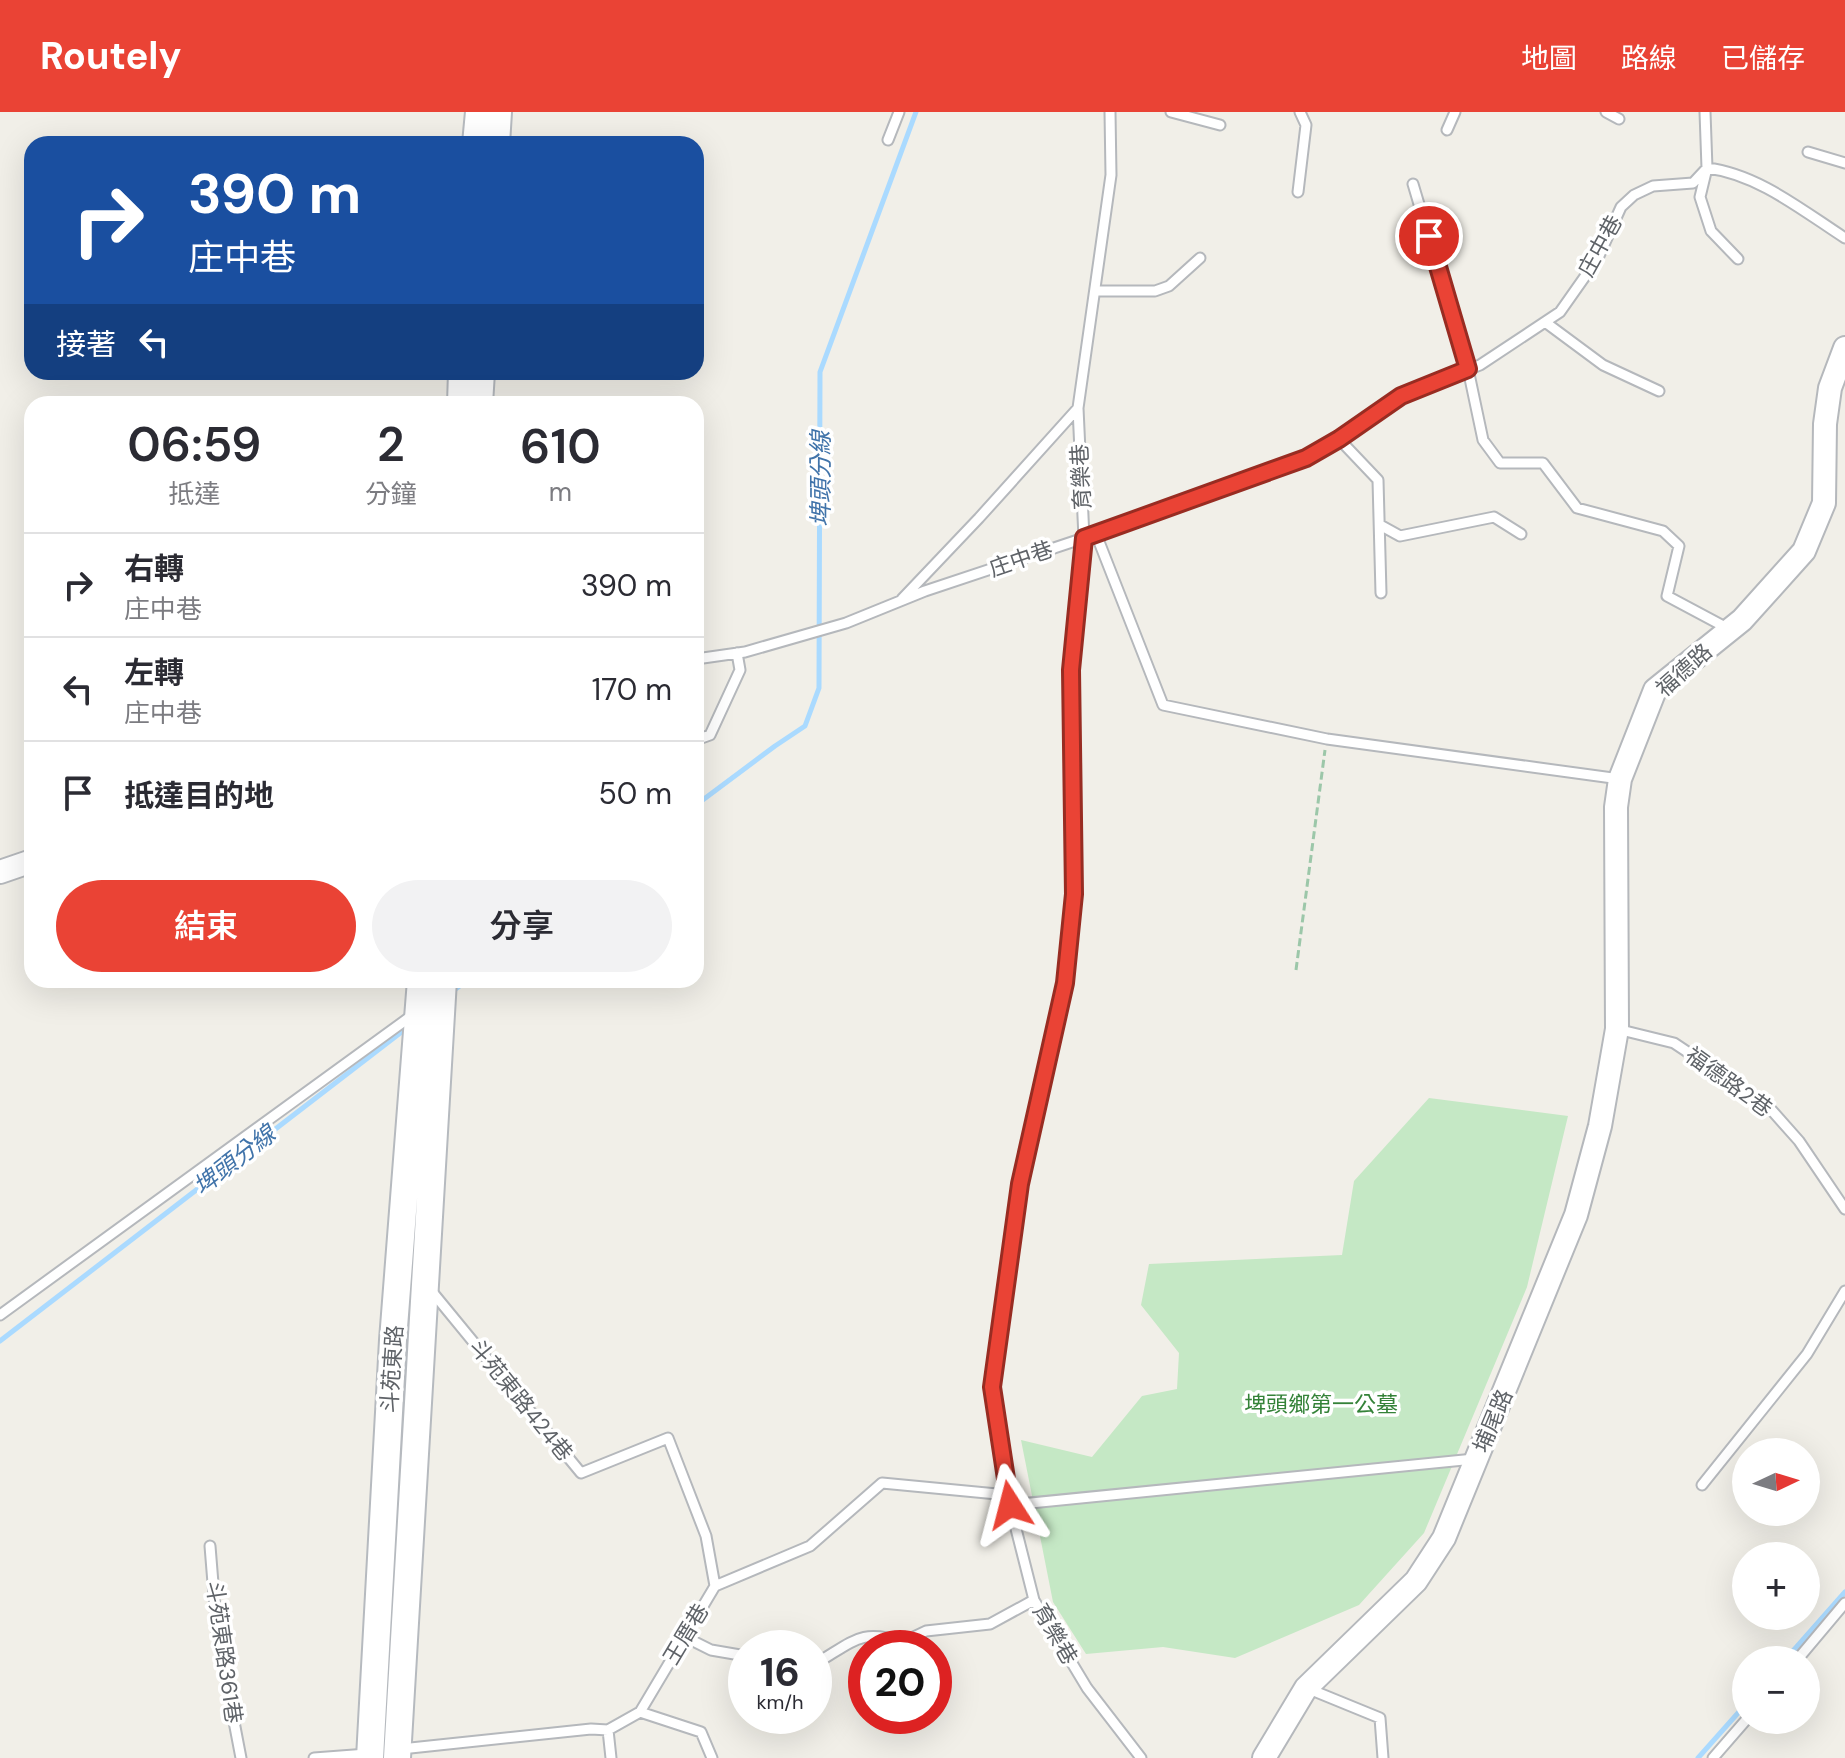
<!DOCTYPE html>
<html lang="zh-TW">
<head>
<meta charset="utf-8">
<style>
  body { margin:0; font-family:"DM Sans","Noto Sans TC",sans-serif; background:#f2f2f3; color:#2b2b33; height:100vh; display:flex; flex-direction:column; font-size:30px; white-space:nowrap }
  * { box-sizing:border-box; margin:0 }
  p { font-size:26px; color:#7c7c81 }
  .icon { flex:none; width:44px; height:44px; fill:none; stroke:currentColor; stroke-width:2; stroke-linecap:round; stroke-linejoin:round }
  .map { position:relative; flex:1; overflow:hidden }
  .panel { position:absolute; left:24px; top:284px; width:680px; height:592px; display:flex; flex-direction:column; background:#fff; border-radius:24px; box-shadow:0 8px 32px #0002 }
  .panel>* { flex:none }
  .banner { position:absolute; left:24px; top:24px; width:680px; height:244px; border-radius:24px; box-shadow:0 8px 32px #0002; background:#1a4fa0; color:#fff; overflow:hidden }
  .needle { width:52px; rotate:86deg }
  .controls { position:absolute; left:1732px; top:1326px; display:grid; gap:16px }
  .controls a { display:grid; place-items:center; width:88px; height:88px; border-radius:50%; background:#fff; box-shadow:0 8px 32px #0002; font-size:40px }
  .speed { position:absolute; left:728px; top:1518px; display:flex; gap:16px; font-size:40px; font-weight:700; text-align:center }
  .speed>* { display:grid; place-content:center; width:104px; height:104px; border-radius:50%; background:#fff; box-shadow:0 8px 32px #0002; line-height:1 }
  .speed small { font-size:20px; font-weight:400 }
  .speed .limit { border:12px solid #d22; background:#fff; color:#111 }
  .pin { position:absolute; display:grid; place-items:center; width:68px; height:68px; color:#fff; margin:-34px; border:4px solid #fff; border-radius:50%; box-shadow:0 2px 8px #0007 }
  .me { position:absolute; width:88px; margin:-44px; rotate:351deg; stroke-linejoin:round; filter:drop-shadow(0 0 6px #0008) }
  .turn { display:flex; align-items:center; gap:28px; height:168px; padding:0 32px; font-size:36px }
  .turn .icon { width:104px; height:104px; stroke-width:2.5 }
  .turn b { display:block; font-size:56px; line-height:68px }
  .then { display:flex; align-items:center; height:76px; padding:0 32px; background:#0003; gap:16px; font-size:30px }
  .eta { display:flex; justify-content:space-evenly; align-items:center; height:136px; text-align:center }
  .eta b { font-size:48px; font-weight:600; line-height:56px }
  .button { display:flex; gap:16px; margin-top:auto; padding:16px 32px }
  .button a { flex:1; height:92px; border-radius:48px; background:#ea4335; color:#fff; font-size:32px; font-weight:600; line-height:92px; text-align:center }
  .button a+a { background:#f2f2f3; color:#2b2b33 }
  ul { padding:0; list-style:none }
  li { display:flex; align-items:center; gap:24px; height:104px; padding:0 32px; border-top:2px solid #e1e1e2 }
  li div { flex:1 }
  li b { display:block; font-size:30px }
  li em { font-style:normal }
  header { display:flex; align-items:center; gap:48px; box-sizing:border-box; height:112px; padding:0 40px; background:#ea4335; color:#fff }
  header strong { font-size:38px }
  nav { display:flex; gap:44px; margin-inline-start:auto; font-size:28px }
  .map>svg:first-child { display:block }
  .green { fill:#c5e8c5 }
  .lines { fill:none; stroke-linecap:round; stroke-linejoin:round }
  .stream { stroke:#aadaff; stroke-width:5 }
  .service-casing { stroke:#b5b8bc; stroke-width:13 }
  .tertiary-casing { stroke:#b5b8bc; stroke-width:26 }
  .secondary-casing { stroke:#b6babf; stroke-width:30 }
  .path { stroke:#9cc7a9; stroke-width:3; stroke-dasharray:8 4; stroke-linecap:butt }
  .service { stroke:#fff; stroke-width:9 }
  .tertiary { stroke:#fff; stroke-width:22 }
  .secondary { stroke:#fff; stroke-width:26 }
  .route-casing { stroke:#982c22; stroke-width:20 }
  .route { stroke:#ea4335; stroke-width:14 }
  .labels { text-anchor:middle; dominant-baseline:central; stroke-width:7; stroke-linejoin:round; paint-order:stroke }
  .street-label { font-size:22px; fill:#5f6368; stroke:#fff }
  .park-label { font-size:22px; fill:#348238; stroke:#fff }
  .water-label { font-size:24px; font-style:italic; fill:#4174aa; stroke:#fff }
</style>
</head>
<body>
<header>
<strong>Routely</strong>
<nav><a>地圖</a><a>路線</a><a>已儲存</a></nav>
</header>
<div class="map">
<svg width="1845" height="1646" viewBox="0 0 1845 1646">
  <rect width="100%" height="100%" fill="#f1efe8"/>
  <!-- green -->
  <path class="green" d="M1429 986 1568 1004 1527 1175 1424 1421 1359 1493 1235 1546 1163 1535 1086 1542 1053 1490 1021 1328 1092 1345 1142 1284 1177 1277 1179 1241 1141 1193 1149 1152 1342 1143 1354 1069Z"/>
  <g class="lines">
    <!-- stream -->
    <path class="stream" d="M696 693 775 634 805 614 819 576 820 260 916 0
      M450 881 468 868
      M0 1229 408 915
      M1785 1548 1845 1480
      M1698 1646 1746 1592"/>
    <!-- service casing -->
    <g class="service-casing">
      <path id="service" d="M1110 0 1111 63 1078 296 1084 426 1071 558 1074 782 1065 871 1020 1072 992 1275 1010 1393 1034 1488 1087 1576 1141 1646
        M1171 0 1220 13
        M1606 0 1619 7
        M1705 0 1707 56 1700 85 1711 119 1738 147
        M1447 18 1455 0
        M888 28 899 0
        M1808 40 1845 51
        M1413 72 1468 257 1483 328 1500 351H1543L1577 396 1663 419 1679 434 1667 484 1727 516
        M1298 80 1306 13 1300 0
        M1096 179H1155L1169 174 1200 146
        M1545 210 1603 253 1659 279
        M1339 327 1378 368 1381 481
        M1380 413 1400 424 1494 405 1521 422
        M1096 422 1163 593 1327 627 1620 667
        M902 487 979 406 1078 296
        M696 547 745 540 846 511 925 479 1084 426 1306 346 1339 327 1401 284 1480 253 1560 200 1598 146 1621 95 1634 83 1653 74 1693 71 1707 56C1758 62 1803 99 1845 126
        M696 628 710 623 740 558 737 541
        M1617 917 1674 931 1767 993 1799 1029 1845 1097
        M429 1176 581 1361 668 1326 706 1424 715 1474
        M0 1203 414 902
        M1702 1373 1807 1242 1845 1179
        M210 1434 217 1521 241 1646
        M685 1525 711 1538 746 1544
        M1797 1548 1845 1491
        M814 1549H820C855 1528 862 1517 903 1530L926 1519 990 1512 1034 1488
        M1309 1577 1380 1606 1383 1646
        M640 1600 701 1620 712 1646
        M608 1618 611 1646
        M401 1637 591 1617 608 1618 640 1600 715 1474 810 1434 882 1371 997 1382 1010 1393 1474 1347
        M314 1646 367 1642
        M1713 1646 1746 1608"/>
    </g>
    <!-- tertiary casing -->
    <g class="tertiary-casing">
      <path id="tertiary" d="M0 760 32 749
        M1264 1646 1306 1576 1416 1469 1444 1426 1576 1103 1600 1014 1617 917 1616 695 1620 667 1655 578 1742 508 1804 439 1824 391 1825 312 1830 276 1845 236"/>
    </g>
    <!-- secondary casing -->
    <g class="secondary-casing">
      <path id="secondary" d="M476 32 479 0
        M496 32 498 0
        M461 292 462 260
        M479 292 481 260
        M370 1646 393 1228 421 868
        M397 1646 443 868"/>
    </g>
    <!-- path -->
    <path class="path" d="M1296 858 1325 638"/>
    <!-- service -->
    <use href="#service" class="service"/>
    <!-- tertiary -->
    <use href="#tertiary" class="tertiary"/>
    <!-- secondary -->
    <use href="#secondary" class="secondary"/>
  </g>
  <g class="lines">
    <!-- route casing -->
    <g class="route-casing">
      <path id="route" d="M1010 1393 992 1275 1020 1072 1065 871 1074 782 1071 558 1084 426 1306 346 1339 327 1401 284 1468 257 1429 124"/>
    </g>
    <!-- route -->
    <use href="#route" class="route"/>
  </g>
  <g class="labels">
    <!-- street labels -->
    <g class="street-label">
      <text transform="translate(1600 134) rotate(-61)">庄中巷</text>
      <text transform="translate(1081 365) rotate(-93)">育樂巷</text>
      <text transform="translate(1021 447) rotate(-19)">庄中巷</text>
      <text transform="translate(1684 558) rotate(-42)">福德路</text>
      <text transform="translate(1729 970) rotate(36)">福德路2巷</text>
      <text transform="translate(392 1257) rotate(-86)">斗苑東路</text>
      <text transform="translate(521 1288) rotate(51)">斗苑東路424巷</text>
      <text transform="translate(1493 1309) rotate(-67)">埔尾路</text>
      <text transform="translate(686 1522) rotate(-59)">王厝巷</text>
      <text transform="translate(1055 1522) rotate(60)">育樂巷</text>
      <text transform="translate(224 1540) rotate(82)">斗苑東路361巷</text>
    </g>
    <!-- park labels -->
    <g class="park-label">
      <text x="1321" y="1292">埤頭鄉第一公墓</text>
    </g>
    <!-- water labels -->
    <g class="water-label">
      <text transform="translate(820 367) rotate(-90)">埤頭分線</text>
      <text transform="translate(234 1048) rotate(-38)">埤頭分線</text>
    </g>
  </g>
</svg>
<div class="controls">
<a><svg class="needle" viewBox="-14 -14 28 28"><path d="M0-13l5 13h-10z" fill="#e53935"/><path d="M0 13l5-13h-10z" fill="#7c7c81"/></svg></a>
<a>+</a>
<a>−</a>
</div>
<div class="speed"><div>16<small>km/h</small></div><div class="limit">20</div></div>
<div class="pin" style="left:1429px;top:124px;background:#d93025"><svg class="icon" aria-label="arrive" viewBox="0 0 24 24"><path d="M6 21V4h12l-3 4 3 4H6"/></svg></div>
<svg class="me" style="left:1010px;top:1393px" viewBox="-20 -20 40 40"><path d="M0-17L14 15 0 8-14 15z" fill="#ea4335" stroke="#fff" stroke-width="4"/></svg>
<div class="banner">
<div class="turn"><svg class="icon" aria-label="right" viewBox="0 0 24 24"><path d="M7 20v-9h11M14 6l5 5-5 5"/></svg><div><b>390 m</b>庄中巷</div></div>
<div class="then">接著<svg class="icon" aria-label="left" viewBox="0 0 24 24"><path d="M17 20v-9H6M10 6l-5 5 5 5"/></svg></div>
</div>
<section class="panel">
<div class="eta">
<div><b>06:59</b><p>抵達</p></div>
<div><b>2</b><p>分鐘</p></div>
<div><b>610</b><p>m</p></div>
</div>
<ul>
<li><svg class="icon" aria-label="right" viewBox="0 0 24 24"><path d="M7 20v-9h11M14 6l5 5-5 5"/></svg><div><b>右轉</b><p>庄中巷</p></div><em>390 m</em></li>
<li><svg class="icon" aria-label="left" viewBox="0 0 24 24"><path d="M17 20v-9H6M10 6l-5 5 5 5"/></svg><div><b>左轉</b><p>庄中巷</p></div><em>170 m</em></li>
<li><svg class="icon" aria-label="arrive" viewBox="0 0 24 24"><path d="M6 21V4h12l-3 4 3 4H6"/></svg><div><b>抵達目的地</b></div><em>50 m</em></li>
</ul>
<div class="button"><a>結束</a><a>分享</a></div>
</section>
</div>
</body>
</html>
